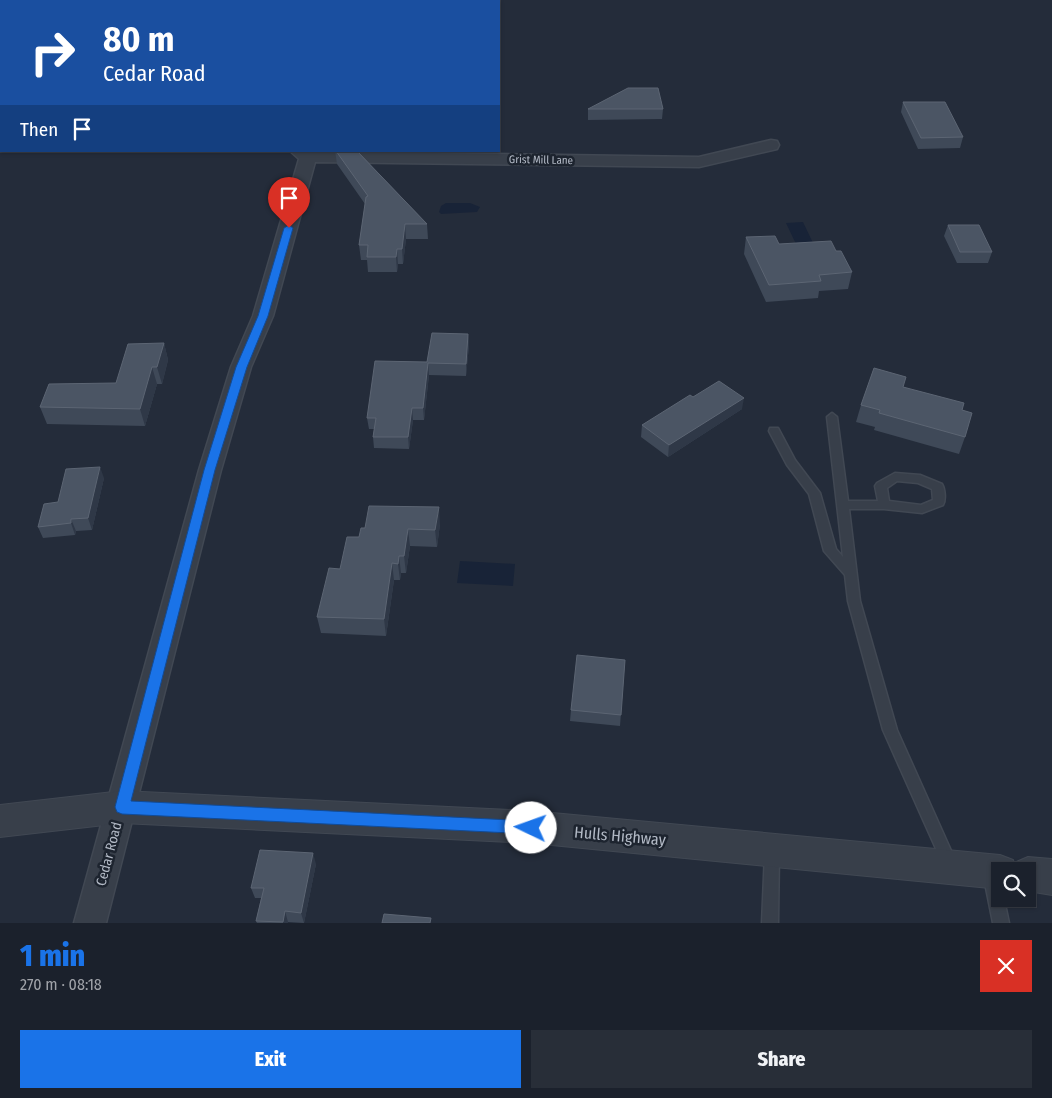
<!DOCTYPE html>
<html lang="en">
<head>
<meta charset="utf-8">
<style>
  body { margin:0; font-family:"Fira Sans Condensed",sans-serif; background:#282e38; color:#f1f3f6; height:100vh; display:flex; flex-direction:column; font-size:19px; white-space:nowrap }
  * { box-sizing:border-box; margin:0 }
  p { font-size:16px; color:#a0a3a9 }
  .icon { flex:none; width:28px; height:28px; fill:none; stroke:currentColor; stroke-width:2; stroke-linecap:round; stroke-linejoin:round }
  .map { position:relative; height:923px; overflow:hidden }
  .details { display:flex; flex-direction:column; background:#1b212c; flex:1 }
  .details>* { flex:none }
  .banner { position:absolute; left:0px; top:0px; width:500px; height:152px; box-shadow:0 1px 4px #0004,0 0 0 1px #393e48; background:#1a4fa0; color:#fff; overflow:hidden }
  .buttons { position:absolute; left:991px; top:862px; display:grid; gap:10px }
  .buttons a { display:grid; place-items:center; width:45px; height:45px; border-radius:0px; background:#1b212c; box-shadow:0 1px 4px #0004,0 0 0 1px #393e48; font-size:25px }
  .pin { position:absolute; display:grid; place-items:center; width:42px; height:42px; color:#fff; margin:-51px -21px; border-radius:50% 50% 50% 0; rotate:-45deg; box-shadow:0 0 5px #0007 }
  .pin .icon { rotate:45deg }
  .me { position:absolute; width:55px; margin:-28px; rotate:273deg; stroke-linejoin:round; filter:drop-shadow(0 0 4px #0008) }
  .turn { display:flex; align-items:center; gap:18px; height:105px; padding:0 20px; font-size:22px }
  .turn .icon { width:65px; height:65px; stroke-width:2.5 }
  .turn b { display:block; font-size:35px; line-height:42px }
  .then { display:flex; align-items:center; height:48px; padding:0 20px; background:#0003; gap:10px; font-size:19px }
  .round { display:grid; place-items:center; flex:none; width:52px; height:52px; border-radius:0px; background:#282e38 }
  .head { display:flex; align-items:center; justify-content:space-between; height:85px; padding:0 20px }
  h1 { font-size:30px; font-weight:800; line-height:38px; color:#1a73e8 }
  .button { display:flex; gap:10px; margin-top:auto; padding:10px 20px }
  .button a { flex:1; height:58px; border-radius:0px; background:#1a73e8; color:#fff; font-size:20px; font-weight:800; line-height:58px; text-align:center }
  .button a+a { background:#282e38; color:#f1f3f6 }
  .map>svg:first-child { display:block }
  .water { fill:#182337 }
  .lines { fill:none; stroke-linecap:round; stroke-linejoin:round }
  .service-casing { stroke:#414853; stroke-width:3 }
  .minor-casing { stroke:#414853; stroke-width:3 }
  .tertiary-casing { stroke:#414853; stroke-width:2 }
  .service { fill:#383f4a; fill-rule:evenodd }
  .minor { fill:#383f4a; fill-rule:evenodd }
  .tertiary { fill:#383f4a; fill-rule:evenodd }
  .wall { fill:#3f4958 }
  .shaded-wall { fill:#2f3847 }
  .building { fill:#4b5564; stroke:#5c6573 }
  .route { fill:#1a73e8; stroke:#114b97 }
  .labels { text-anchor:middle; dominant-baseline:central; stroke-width:5; stroke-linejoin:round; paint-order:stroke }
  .far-street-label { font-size:11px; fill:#b3bac6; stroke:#1d242f }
  .street-label { font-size:14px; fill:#b3bac6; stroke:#1d242f }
  .near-street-label { font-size:16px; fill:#b3bac6; stroke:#1d242f }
</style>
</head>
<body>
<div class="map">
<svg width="1052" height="923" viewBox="0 0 1052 923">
  <rect width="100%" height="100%" fill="#242c3a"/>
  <!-- water -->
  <path class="water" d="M446 203H470L480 207 477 212 441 214 439 212 441 206Z
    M803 222 813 243 796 244 786 223Z
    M460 561 515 564 513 586 457 583Z"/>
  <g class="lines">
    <!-- service casing -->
    <g class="service-casing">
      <path id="service" d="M832 413 837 417 848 501H878L875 486 877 483 895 473 920 475 942 484C945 489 946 500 943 505L922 513 884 509H849L860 601 897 730 957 864 955 869 950 871 945 869 883 730 848 601 845 575 824 551 809 494 787 465 769 431 770 428H778L795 460 820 493 836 549 843 557 827 417ZM897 481 918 483 932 489 933 500 921 505 889 501 887 488Z
        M772 845 777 847 779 852 778 923H762L765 852 767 847Z
        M991 866 996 868 1000 880V899H1004L1009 923H993L983 873 986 868Z"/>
    </g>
    <!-- minor casing -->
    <g class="minor-casing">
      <path id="minor" d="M366 0H380V1H366Z
        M0 111H1V121H0Z
        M771 140 777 141 779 145 777 149 699 167 315 162 273 316 251 367 221 470 106 923H74L199 470 231 367 253 316 299 159 290 151 699 157Z"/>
    </g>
    <!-- tertiary casing -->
    <g class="tertiary-casing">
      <path id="tertiary" d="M122 791 531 811 1000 855 1013 860 1014 863 1028 857 1052 859V895L1028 891V871H1000V889L531 843 122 823 0 837V805Z"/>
    </g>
    <!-- service -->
    <use href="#service" class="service"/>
    <!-- minor -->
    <use href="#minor" class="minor"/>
    <!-- tertiary -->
    <use href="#tertiary" class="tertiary"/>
  </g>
  <!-- wall -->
  <path class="wall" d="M903 102 963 137 960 148 918 149 901 112Z
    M588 109H663L662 119 588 120Z
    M335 151H357L427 224 428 239H406L403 264H398L397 272H368L367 260H361L359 245 365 204 337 164Z
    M948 225 992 252 988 263H957L944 236Z
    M746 237 779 244 836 251 852 272 848 289 819 291 818 298 766 302 744 254Z
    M468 334 469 345 466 376 429 375 424 420H413L409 449 374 448 373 437 374 429H369L367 418 427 362Z
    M164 343 168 360 162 384H157L145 426 47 424 40 407 116 383Z
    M904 387 962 410 965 437 959 454 874 430 875 427 856 422 861 405Z
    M693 397 742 409 668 457 641 437 642 425Z
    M104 478 92 530 76 531 75 535 43 538 38 527 58 502Z
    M440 524 437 547 410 546 406 573H401L400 580H394L386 636 321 633 317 617 340 569 359 537Z
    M625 660 620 726 570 721 571 710Z
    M316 864 304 923 288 922V923H257L256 921 261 898H255L251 888Z"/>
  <!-- shaded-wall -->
  <path class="shaded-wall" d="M405 224 406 239 403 264 402 249Z
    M397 249 398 264 397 272 396 257Z
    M468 334 469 345 466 376V364Z
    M164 343 168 360 162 384 157 367Z
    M428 363 429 375 424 420 423 408Z
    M152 367 157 384 145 426 140 409Z
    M744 398 742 409 668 457 669 445Z
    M412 408 413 420 409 449 408 437Z
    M100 467 104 478 92 530 88 518Z
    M439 507 440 524 437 547 435 530Z
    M71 519 76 531 75 535 71 523Z
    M408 529 410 546 406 573 404 556Z
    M399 556 401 573 400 580 398 564Z
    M392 563 394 580 386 636 384 619Z
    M313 853 316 864 304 923 301 913Z
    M285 911 288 922V923H283V922Z"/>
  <!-- building -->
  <path class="building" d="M628 88H658L663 109H588Z
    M903 102H945L963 137 921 138Z
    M336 151H357L427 224H405L402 249H397L396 257H367L368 245H359L366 197 368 196Z
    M948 225H979L992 252H960Z
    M775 236 779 244 831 241 836 251H841L852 272 819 275 821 281 769 285 746 237Z
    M432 333 468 334 466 364 428 363 423 408H412L408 437H373L376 418H367L375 361 427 362Z
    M164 343 157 367H152L140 409 40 407 49 384 116 383 128 344Z
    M874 368 906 377 903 387 964 403 962 410 972 413 965 437 879 413 880 410 861 405Z
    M719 381 744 398 669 445 642 425 690 395 693 397Z
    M100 467 88 518 71 519V523L38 527 44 504 58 502 66 469Z
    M369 506 439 507 435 530 408 529 404 556H399L398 564 392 563 384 619 317 617 329 568 340 569 347 537H359L361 528H365Z
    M577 655 625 660 621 715 571 710Z
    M260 850 313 853 301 913 285 911 283 922 256 921 264 888H251Z
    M384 914 431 918 430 923H382Z"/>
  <!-- route -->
  <path class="route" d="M289 225 293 228 268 316 247 367 215 470 131 801 531 821 536 823 538 828 536 832 531 834 122 814 117 812 115 807 204 470 236 367 258 316 284 228Z"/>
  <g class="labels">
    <!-- far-street labels -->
    <g class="far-street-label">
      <text transform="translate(541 160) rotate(1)">Grist Mill Lane</text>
    </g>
    <!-- street labels -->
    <g class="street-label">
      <text transform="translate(109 854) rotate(-75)">Cedar Road</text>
    </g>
    <!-- near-street labels -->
    <g class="near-street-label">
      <text transform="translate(620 836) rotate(5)">Hulls Highway</text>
    </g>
  </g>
</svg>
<div class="buttons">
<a><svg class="icon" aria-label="search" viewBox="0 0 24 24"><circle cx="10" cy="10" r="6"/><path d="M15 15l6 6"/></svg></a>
</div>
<div class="pin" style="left:289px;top:228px;background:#d93025"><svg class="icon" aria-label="arrive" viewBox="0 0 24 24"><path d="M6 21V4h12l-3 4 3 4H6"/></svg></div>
<svg class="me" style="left:531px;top:828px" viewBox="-20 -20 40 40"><circle r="19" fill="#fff"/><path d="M0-13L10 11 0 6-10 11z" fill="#1a73e8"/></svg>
<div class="banner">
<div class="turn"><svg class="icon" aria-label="right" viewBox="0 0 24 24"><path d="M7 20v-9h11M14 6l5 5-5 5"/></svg><div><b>80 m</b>Cedar Road</div></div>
<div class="then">Then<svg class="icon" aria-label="arrive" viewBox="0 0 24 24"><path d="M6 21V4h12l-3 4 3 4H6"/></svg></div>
</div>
</div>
<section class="details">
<div class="head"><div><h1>1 min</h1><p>270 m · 08:18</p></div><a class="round" style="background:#d93025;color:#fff"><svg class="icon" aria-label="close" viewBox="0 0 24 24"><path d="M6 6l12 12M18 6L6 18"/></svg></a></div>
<div class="button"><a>Exit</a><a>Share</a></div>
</section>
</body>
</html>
